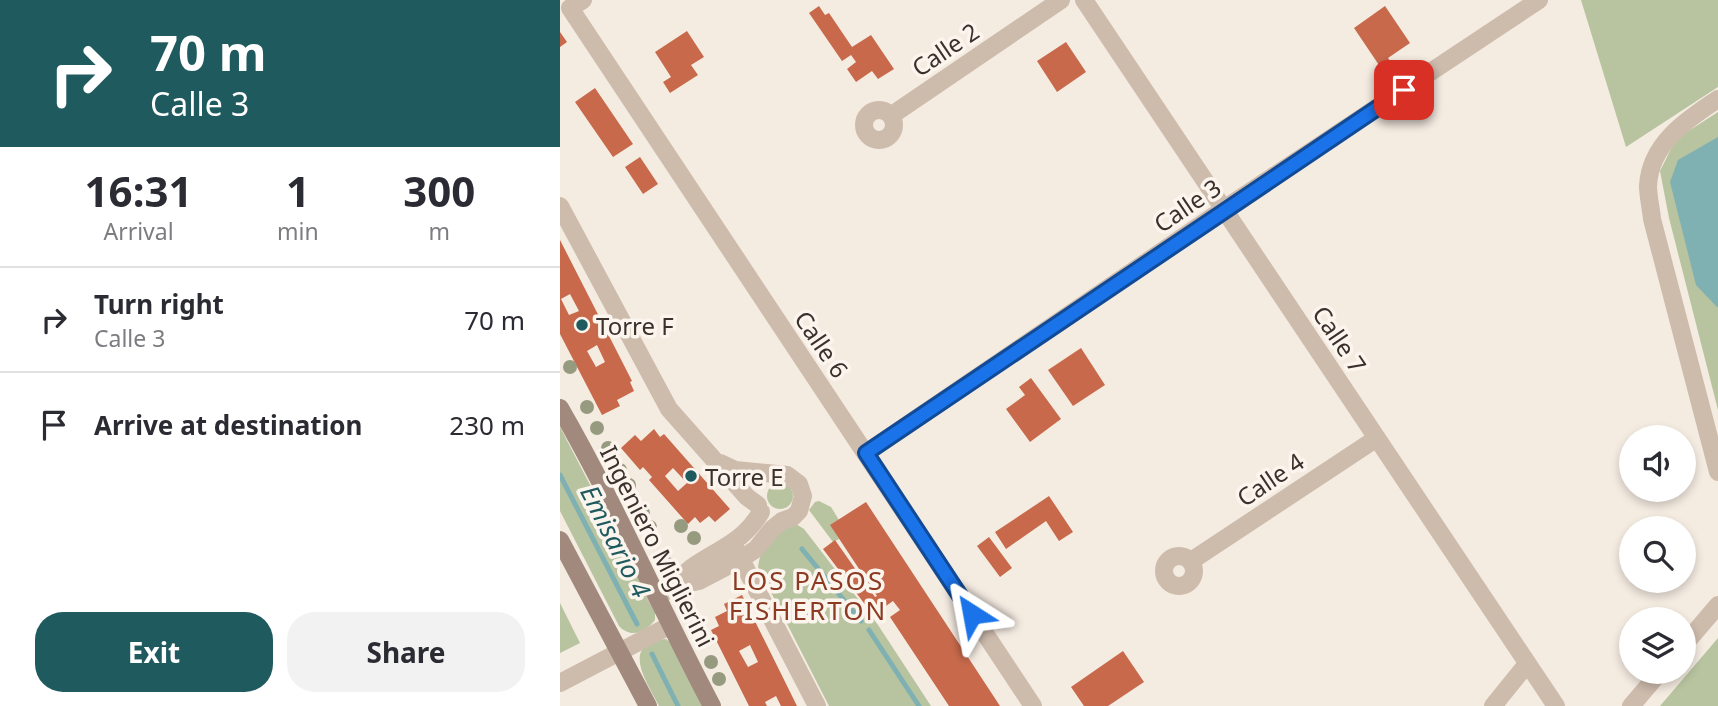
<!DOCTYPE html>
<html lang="en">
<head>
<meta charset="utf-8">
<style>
  body { margin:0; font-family:"Noto Sans",sans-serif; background:#f2f2f3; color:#2b2b33; height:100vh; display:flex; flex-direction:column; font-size:26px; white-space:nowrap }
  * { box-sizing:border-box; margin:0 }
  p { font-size:23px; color:#7c7c81 }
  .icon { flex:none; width:38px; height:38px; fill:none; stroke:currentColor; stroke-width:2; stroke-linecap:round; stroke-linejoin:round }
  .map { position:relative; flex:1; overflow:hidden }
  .sheet { display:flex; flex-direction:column; background:#fff; width:560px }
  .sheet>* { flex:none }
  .hud { background:#1f5a5e; color:#fff; overflow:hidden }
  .controls { position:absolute; left:1059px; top:425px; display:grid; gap:14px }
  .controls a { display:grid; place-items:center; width:77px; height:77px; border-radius:50%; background:#fff; box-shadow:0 4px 10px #0003; font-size:35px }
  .pin { position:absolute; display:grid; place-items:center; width:60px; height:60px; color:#fff; margin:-30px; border-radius:14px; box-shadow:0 4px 10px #0006 }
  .me { position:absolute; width:77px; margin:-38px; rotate:326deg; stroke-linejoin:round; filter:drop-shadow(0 0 5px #0008) }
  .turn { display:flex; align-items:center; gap:24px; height:147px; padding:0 35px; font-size:32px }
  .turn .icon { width:91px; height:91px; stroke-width:2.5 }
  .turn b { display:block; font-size:49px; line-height:60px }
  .eta { display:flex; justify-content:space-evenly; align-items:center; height:119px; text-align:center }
  .eta b { font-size:42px; font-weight:700; line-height:49px }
  .action { display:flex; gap:14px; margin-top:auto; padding:14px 35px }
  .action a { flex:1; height:80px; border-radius:28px; background:#1f5a5e; color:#fff; font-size:28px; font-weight:700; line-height:80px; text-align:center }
  .action a+a { background:#f2f2f3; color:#2b2b33 }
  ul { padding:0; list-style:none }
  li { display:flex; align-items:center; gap:21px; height:105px; padding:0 35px; border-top:2px solid #e1e1e2 }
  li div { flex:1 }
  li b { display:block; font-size:26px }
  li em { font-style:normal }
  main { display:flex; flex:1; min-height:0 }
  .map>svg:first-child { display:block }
  .green { fill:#b8c4a0 }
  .water { fill:#7fb0b2 }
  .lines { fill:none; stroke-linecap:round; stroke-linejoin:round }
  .stream { stroke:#7fb0b2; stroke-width:5 }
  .building { fill:#c8694b; fill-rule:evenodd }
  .street { stroke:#cdbbac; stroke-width:18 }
  .secondary { stroke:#a18a7d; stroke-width:18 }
  .tree { fill:#969b7f }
  .route-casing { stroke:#114b97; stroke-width:18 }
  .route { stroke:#1a73e8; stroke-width:12 }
  .poi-dot { fill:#1f5a5e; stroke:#fbf5ee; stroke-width:2.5 }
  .labels { text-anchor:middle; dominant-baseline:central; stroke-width:7; stroke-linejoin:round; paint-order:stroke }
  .street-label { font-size:24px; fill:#3b302b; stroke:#fbf5ee }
  .poi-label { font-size:24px; fill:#3b302b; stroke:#fbf5ee; text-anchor:start }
  .water-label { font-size:26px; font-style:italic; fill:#1f5a5e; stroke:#fbf5ee }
  .neighbourhood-label { font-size:26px; letter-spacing:2px; fill:#8c3b22; stroke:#fbf5ee }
</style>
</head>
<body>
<main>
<section class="sheet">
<div class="hud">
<div class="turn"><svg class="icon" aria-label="right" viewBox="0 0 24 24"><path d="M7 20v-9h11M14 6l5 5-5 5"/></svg><div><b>70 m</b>Calle 3</div></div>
</div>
<div class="eta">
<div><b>16:31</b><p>Arrival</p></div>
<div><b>1</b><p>min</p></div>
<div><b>300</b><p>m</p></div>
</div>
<ul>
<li><svg class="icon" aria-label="right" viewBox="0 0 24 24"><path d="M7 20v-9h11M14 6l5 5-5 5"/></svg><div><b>Turn right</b><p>Calle 3</p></div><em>70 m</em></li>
<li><svg class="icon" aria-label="arrive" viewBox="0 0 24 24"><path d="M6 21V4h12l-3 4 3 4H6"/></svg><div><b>Arrive at destination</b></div><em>230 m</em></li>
</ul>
<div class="action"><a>Exit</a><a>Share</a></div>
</section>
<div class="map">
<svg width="1158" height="706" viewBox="0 0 1158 706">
  <rect width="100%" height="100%" fill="#f4ebe1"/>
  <!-- green -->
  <path class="green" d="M1021 0H1158V87L1066 147Z
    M1158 112V410L1109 218 1100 171 1116 139Z
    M0 427 95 610V620C85 632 71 639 59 626L0 511Z
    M207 496a13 13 0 1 1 26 0a13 13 0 1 1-26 0Z
    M259 501 271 507 279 520 271 525 279 539 273 542 249 510 255 502Z
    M236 524 244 529 318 625 371 706H269L198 567C202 540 213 533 236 524Z
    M0 603 20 643 0 653Z
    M1158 638V706H1100Z
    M106 639 115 646 145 706H99C87 682 59 644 106 639Z"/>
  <!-- water -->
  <path class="water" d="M1158 137V307H1157L1136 285 1110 182 1118 160Z"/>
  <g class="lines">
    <!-- stream -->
    <path class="stream" d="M0 475 77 624
      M242 549 301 621
      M309 630 359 706
      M92 654 118 706"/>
  </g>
  <!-- building -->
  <path class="building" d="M259 6 265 15 269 13 292 47 311 35 334 69 318 79 312 71 296 82 287 69 296 62 291 55 282 61 249 13Z
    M825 6 850 43 828 58 833 65 823 71 794 28Z
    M127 31 144 57 131 65 138 75 110 93 103 82 111 77 95 52Z
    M0 32 7 42 0 47Z
    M506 42 526 72 497 92 477 61Z
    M35 88 73 144 53 157 15 102Z
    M80 157 98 184 83 194 65 167Z
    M0 240 72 381 70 382 74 391 57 400 60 406 42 415 0 334ZM10 294 19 311 9 315 1 299ZM37 345 45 362 36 367 27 351Z
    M521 348 545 385 513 406 488 370Z
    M471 378 501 419 470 442 446 409 465 395 459 387Z
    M94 429 100 437 104 434 170 509 155 522 149 516 140 523 135 517 128 524 89 480 92 477 83 467 80 470 61 448 75 435 81 441ZM113 468 127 483 118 491 105 476Z
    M489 496 513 532 499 541 486 521 446 549 435 532Z
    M306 502 440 706H389L330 617 340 610 333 601 313 615 263 549 275 540 315 597 317 596 270 525Z
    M429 537 452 568 440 577 417 546Z
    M182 595 237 706H221L216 696 205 702 207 706H189L151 630 159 626 155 617 167 611 164 604ZM190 645 198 662 188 667 179 651Z
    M563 651 584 682 548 706H524L511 687Z"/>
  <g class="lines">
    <!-- street -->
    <path class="street" d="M23 0 10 8 473 706
      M524 0 996 706
      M1158 99C1126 120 1090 144 1088 186 1088 196 1091 208 1092 219L1158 472
      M304 125a15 15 0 1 1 30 0a15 15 0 1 1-30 0Z
      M332 115 501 0
      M0 206 109 409 187 497 198 505
      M306 453 664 209 979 0
      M173 544 257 706
      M604 571a15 15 0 1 1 30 0a15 15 0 1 1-30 0Z
      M631 561 817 438
      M115 586C121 580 126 570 134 566 161 548 183 542 201 512
      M95 597 115 586 139 581 181 559 196 549 212 529 222 521 233 517 239 511 243 496 239 484 227 475 175 470 160 463
      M1124 645 1158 605
      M0 683 109 626
      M933 706 967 664
      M1071 706 1100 672"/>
    <!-- secondary -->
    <path class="secondary" d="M0 408C56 505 100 608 152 706
      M0 540 88 706"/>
  </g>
  <!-- trees -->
  <g class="tree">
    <circle cx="10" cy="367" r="7"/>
    <circle cx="27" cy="407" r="7"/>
    <circle cx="37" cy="428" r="7"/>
    <circle cx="48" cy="448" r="7"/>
    <circle cx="60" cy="470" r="7"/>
    <circle cx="69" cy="485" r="7"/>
    <circle cx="83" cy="513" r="7"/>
    <circle cx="121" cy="526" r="7"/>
    <circle cx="90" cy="527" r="7"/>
    <circle cx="134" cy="538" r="7"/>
    <circle cx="106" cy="563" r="7"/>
    <circle cx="151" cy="662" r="7"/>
    <circle cx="159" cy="679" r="7"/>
  </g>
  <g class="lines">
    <!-- route casing -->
    <g class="route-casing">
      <path id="route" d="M412 614 306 453 844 90"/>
    </g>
    <!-- route -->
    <use href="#route" class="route"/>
  </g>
  <!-- markers -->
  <g class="poi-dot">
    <circle cx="22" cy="325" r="7"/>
    <circle cx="131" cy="476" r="7"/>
  </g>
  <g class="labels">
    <!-- street labels -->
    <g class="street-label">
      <text transform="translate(385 49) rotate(-34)">Calle 2</text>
      <text transform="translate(627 205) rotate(-34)">Calle 3</text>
      <text transform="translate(780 339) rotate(56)">Calle 7</text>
      <text transform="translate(262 344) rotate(56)">Calle 6</text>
      <text transform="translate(710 479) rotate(-34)">Calle 4</text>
      <text transform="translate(98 546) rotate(63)">Ingeniero Miglierini</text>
    </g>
    <!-- poi labels -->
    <g class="poi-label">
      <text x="36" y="325">Torre F</text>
      <text x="145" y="476">Torre E</text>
    </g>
    <!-- water labels -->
    <g class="water-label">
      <text transform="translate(56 541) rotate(63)">Emisario 4</text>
    </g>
    <!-- neighbourhood labels -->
    <g class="neighbourhood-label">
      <text x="248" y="580">LOS PASOS<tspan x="248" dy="30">FISHERTON</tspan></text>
    </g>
  </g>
</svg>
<div class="controls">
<a><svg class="icon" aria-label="sound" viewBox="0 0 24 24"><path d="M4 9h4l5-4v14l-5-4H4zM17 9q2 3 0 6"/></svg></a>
<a><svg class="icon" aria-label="search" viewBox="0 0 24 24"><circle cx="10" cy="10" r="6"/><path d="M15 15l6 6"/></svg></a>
<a><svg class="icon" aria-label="layers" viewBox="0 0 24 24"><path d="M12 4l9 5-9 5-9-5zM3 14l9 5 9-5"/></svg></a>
</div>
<div class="pin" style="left:844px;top:90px;background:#d93025"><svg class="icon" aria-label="arrive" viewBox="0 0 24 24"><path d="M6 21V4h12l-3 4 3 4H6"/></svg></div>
<svg class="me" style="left:412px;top:614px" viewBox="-20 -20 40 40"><path d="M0-17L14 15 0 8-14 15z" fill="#1a73e8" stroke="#fff" stroke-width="4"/></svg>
</div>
</main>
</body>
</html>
